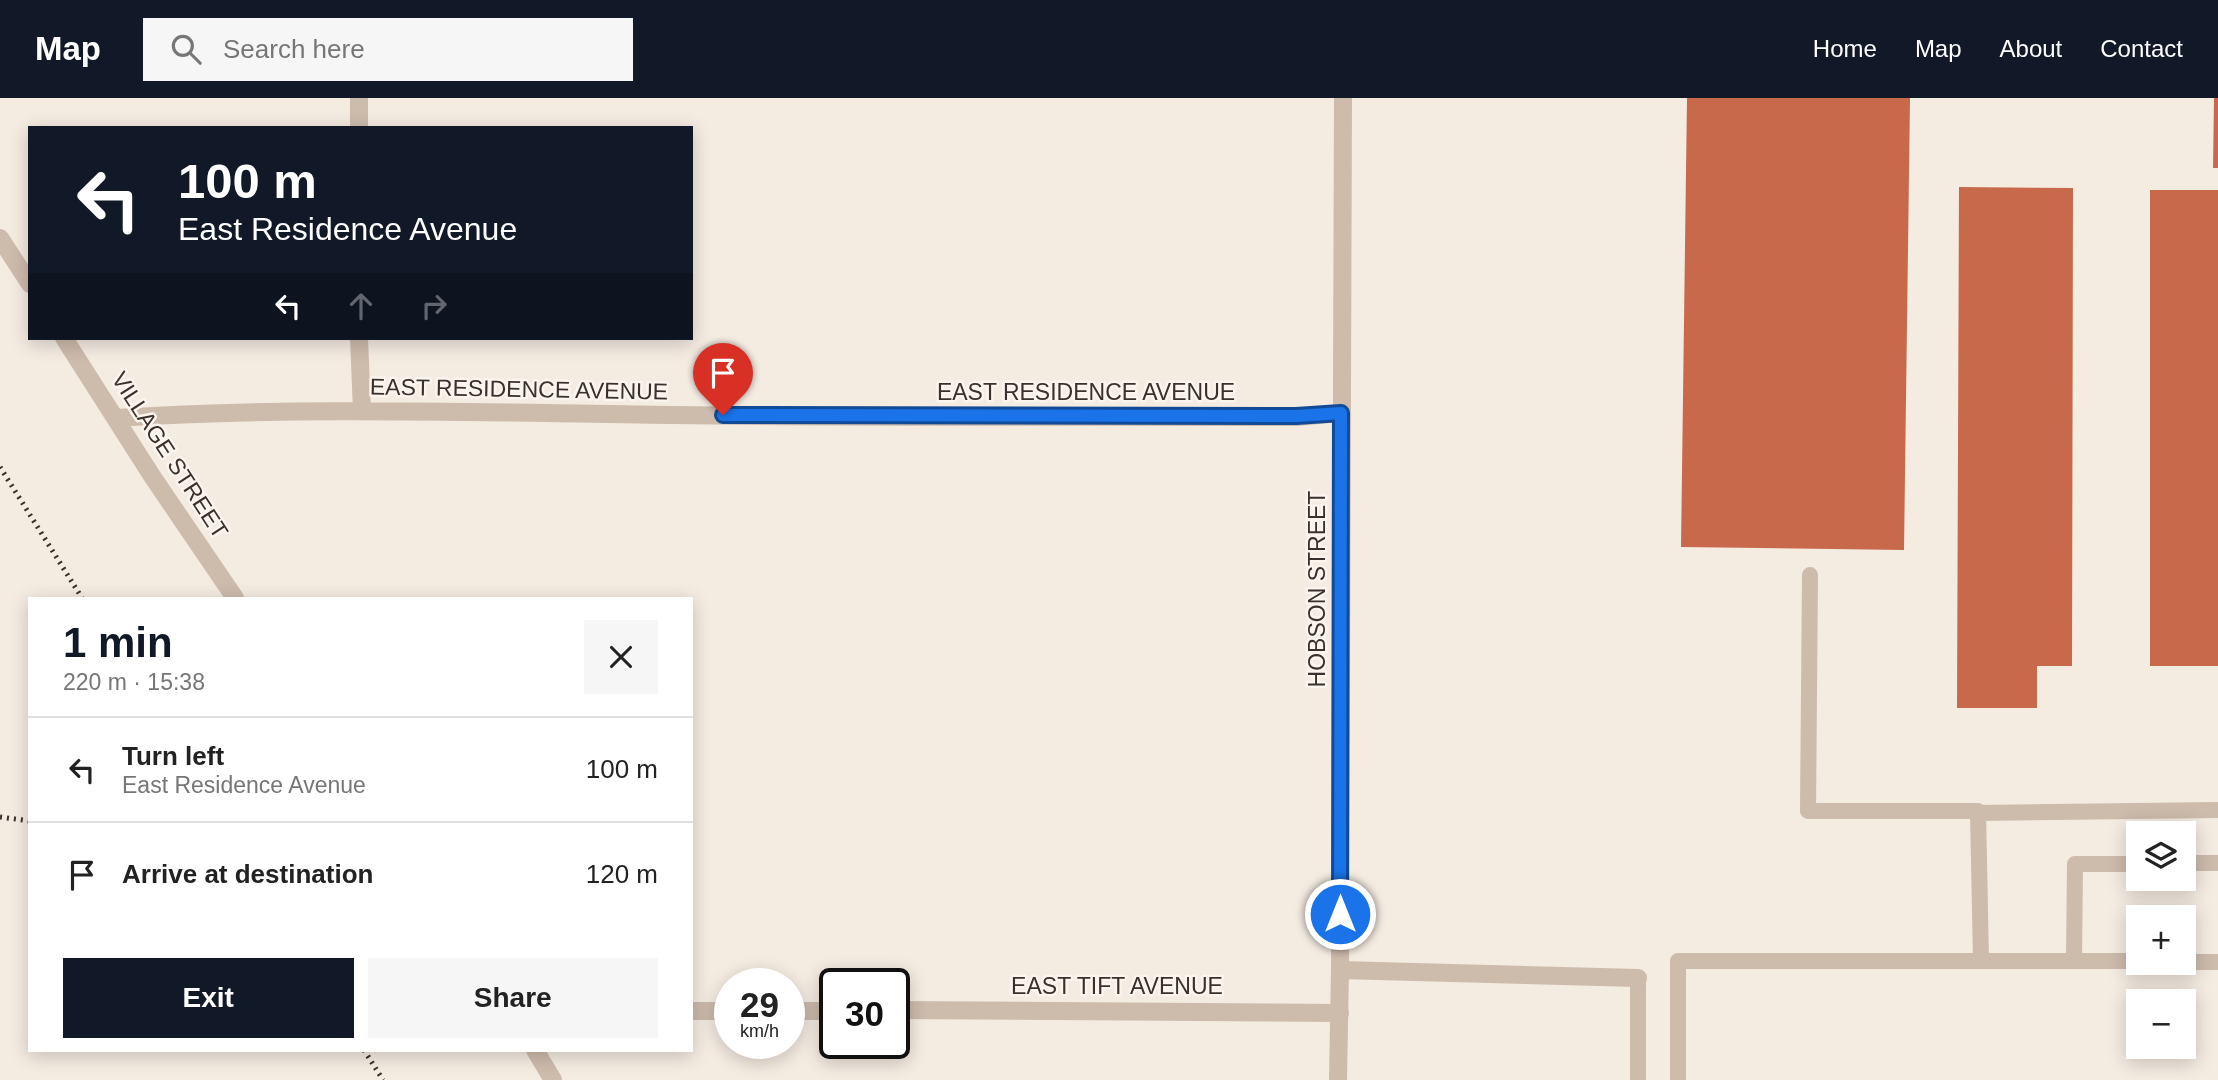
<!DOCTYPE html>
<html lang="en">
<head>
<meta charset="utf-8">
<style>
  body { margin:0; font-family:Helvetica,sans-serif; background:#f6f6f6; color:#222; height:100vh; display:flex; flex-direction:column; font-size:26px; white-space:nowrap }
  * { box-sizing:border-box; margin:0 }
  p { font-size:23px; color:#767676 }
  .icon { flex:none; width:38px; height:38px; fill:none; stroke:currentColor; stroke-width:2; stroke-linecap:round; stroke-linejoin:round }
  .map { position:relative; flex:1; overflow:hidden }
  .sheet { position:absolute; left:28px; top:499px; width:665px; height:455px; display:flex; flex-direction:column; background:#fff; border-radius:0px; box-shadow:0 4px 18px #0003 }
  .sheet>* { flex:none }
  .hud { position:absolute; left:28px; top:28px; width:665px; height:214px; border-radius:0px; box-shadow:0 4px 18px #0003; background:#111827; color:#fff; overflow:hidden }
  .buttons { position:absolute; left:2126px; top:723px; display:grid; gap:14px }
  .buttons a { display:grid; place-items:center; width:70px; height:70px; border-radius:0px; background:#fff; box-shadow:0 4px 18px #0003; font-size:35px }
  .speed { position:absolute; left:714px; top:870px; display:flex; gap:14px; font-size:35px; font-weight:700; text-align:center }
  .speed>* { display:grid; place-content:center; width:91px; height:91px; border-radius:50%; background:#fff; box-shadow:0 4px 18px #0003; line-height:1 }
  .speed small { font-size:18px; font-weight:400 }
  .speed .limit { border:4px solid #111; border-radius:10px; background:#fff; color:#111 }
  .pin { position:absolute; display:grid; place-items:center; width:60px; height:60px; color:#fff; margin:-72px -30px; border-radius:50% 50% 50% 0; rotate:-45deg; box-shadow:0 0 7px #0007 }
  .pin .icon { rotate:45deg }
  .me { position:absolute; width:77px; margin:-38px; rotate:0deg; stroke-linejoin:round; filter:drop-shadow(0 0 5px #0008) }
  .turn { display:flex; align-items:center; gap:24px; height:147px; padding:0 35px; font-size:32px }
  .turn .icon { width:91px; height:91px; stroke-width:2.5 }
  .turn b { display:block; font-size:49px; line-height:60px }
  .lanes { display:flex; align-items:center; height:66px; padding:0 35px; background:#0003; justify-content:center; gap:35px; direction:ltr }
  .lanes .off { opacity:.35 }
  .round { display:grid; place-items:center; flex:none; width:74px; height:74px; border-radius:0px; background:#f6f6f6 }
  .head { display:flex; align-items:center; justify-content:space-between; height:119px; padding:0 35px }
  h1 { font-size:42px; font-weight:700; line-height:52px; color:#111827 }
  .action { display:flex; gap:14px; margin-top:auto; padding:14px 35px }
  .action a { flex:1; height:80px; border-radius:0px; background:#111827; color:#fff; font-size:28px; font-weight:700; line-height:80px; text-align:center }
  .action a+a { background:#f6f6f6; color:#222 }
  ul { padding:0; list-style:none }
  li { display:flex; align-items:center; gap:21px; height:105px; padding:0 35px; border-top:2px solid #e0e0e0 }
  li div { flex:1 }
  li b { display:block; font-size:26px }
  li em { font-style:normal }
  header { display:flex; align-items:center; gap:42px; box-sizing:border-box; height:98px; padding:0 35px; background:#111827; color:#fff }
  header strong { font-size:33px }
  nav { display:flex; gap:38px; margin-inline-start:auto; font-size:24px }
  .search { width:490px; height:63px; background:#f6f6f6; display:flex; align-items:center; gap:18px; box-sizing:border-box; padding:0 24px; border-radius:0px; color:#767676; font-size:26px }
  .map>svg:first-child { display:block }
  .building { fill:#c8694b }
  .lines { fill:none; stroke-linecap:round; stroke-linejoin:round }
  .service { stroke:#cdbbac; stroke-width:16 }
  .minor { stroke:#cdbbac; stroke-width:18 }
  .rail { stroke:#3b302b; stroke-width:5; stroke-dasharray:2 5; stroke-linecap:butt }
  .route-casing { stroke:#114b97; stroke-width:18 }
  .route { stroke:#1a73e8; stroke-width:12 }
  .labels { text-anchor:middle; dominant-baseline:central; stroke-width:5; stroke-linejoin:round; paint-order:stroke }
  .street-label { font-size:23px; fill:#3b302b; stroke:#fbf5ee }
</style>
</head>
<body>
<header>
<strong>Map</strong>
<div class="search"><svg class="icon" aria-label="search" viewBox="0 0 24 24"><circle cx="10" cy="10" r="6"/><path d="M15 15l6 6"/></svg>Search here</div>
<nav><a>Home</a><a>Map</a><a>About</a><a>Contact</a></nav>
</header>
<div class="map">
<svg width="2218" height="982" viewBox="0 0 2218 982">
  <rect width="100%" height="100%" fill="#f4ebe1"/>
  <!-- building -->
  <path class="building" d="M1687 0H1910L1904 452 1681 449Z
    M2214 0H2218V70H2213Z
    M1959 89 2073 90 2072 568H2037V610H1957Z
    M2150 92H2218V568H2150Z"/>
  <g class="lines">
    <!-- service -->
    <path class="service" d="M1810 477 1808 713H1978L1981 863
      M1978 715 2218 712
      M2184 765H2218
      M2074 863 2075 766H2138
      M2184 864H2218
      M1638 880V982
      M1678 982V863H2138"/>
    <!-- minor -->
    <path class="minor" d="M359 30V0
      M0 140 30 186
      M64 240 152 378 235 500
      M359 240 362 313
      M116 320C301 308 488 315 673 317 881 320 1089 318 1296 319L1341 315
      M1340 872 1638 880
      M894 912 1340 915
      M691 913H730
      M789 913H835
      M535 952 553 982
      M1338 982 1340 872 1343 0"/>
    <!-- rail -->
    <path class="rail" d="M0 369 82 500
      M0 719 30 723
      M364 952 383 982"/>
  </g>
  <g class="lines">
    <!-- route casing -->
    <g class="route-casing">
      <path id="route" d="M723 317 1296 318 1341 315 1340 816"/>
    </g>
    <!-- route -->
    <use href="#route" class="route"/>
  </g>
  <g class="labels">
    <!-- street labels -->
    <g class="street-label">
      <text transform="translate(519 291) rotate(1)">EAST RESIDENCE AVENUE</text>
      <text x="1086" y="294">EAST RESIDENCE AVENUE</text>
      <text transform="translate(170 357) rotate(57)">VILLAGE STREET</text>
      <text transform="translate(1317 491) rotate(-90)">HOBSON STREET</text>
      <text x="1117" y="888">EAST TIFT AVENUE</text>
    </g>
  </g>
</svg>
<div class="buttons">
<a><svg class="icon" aria-label="layers" viewBox="0 0 24 24"><path d="M12 4l9 5-9 5-9-5zM3 14l9 5 9-5"/></svg></a>
<a>+</a>
<a>−</a>
</div>
<div class="speed"><div>29<small>km/h</small></div><div class="limit">30</div></div>
<div class="pin" style="left:723px;top:317px;background:#d93025"><svg class="icon" aria-label="arrive" viewBox="0 0 24 24"><path d="M6 21V4h12l-3 4 3 4H6"/></svg></div>
<svg class="me" style="left:1340px;top:816px" viewBox="-20 -20 40 40"><circle r="17" fill="#1a73e8" stroke="#fff" stroke-width="3"/><path d="M0-11L8 9 0 5-8 9z" fill="#fff"/></svg>
<div class="hud">
<div class="turn"><svg class="icon" aria-label="left" viewBox="0 0 24 24"><path d="M17 20v-9H6M10 6l-5 5 5 5"/></svg><div><b>100 m</b>East Residence Avenue</div></div>
<div class="lanes"><svg class="icon" aria-label="left" viewBox="0 0 24 24"><path d="M17 20v-9H6M10 6l-5 5 5 5"/></svg><svg class="icon off" aria-label="ahead" viewBox="0 0 24 24"><path d="M12 20V5M6 11l6-6 6 6"/></svg><svg class="icon off" aria-label="right" viewBox="0 0 24 24"><path d="M7 20v-9h11M14 6l5 5-5 5"/></svg></div>
</div>
<section class="sheet">
<div class="head"><div><h1>1 min</h1><p>220 m · 15:38</p></div><a class="round"><svg class="icon" aria-label="close" viewBox="0 0 24 24"><path d="M6 6l12 12M18 6L6 18"/></svg></a></div>
<ul>
<li><svg class="icon" aria-label="left" viewBox="0 0 24 24"><path d="M17 20v-9H6M10 6l-5 5 5 5"/></svg><div><b>Turn left</b><p>East Residence Avenue</p></div><em>100 m</em></li>
<li><svg class="icon" aria-label="arrive" viewBox="0 0 24 24"><path d="M6 21V4h12l-3 4 3 4H6"/></svg><div><b>Arrive at destination</b></div><em>120 m</em></li>
</ul>
<div class="action"><a>Exit</a><a>Share</a></div>
</section>
</div>
</body>
</html>
